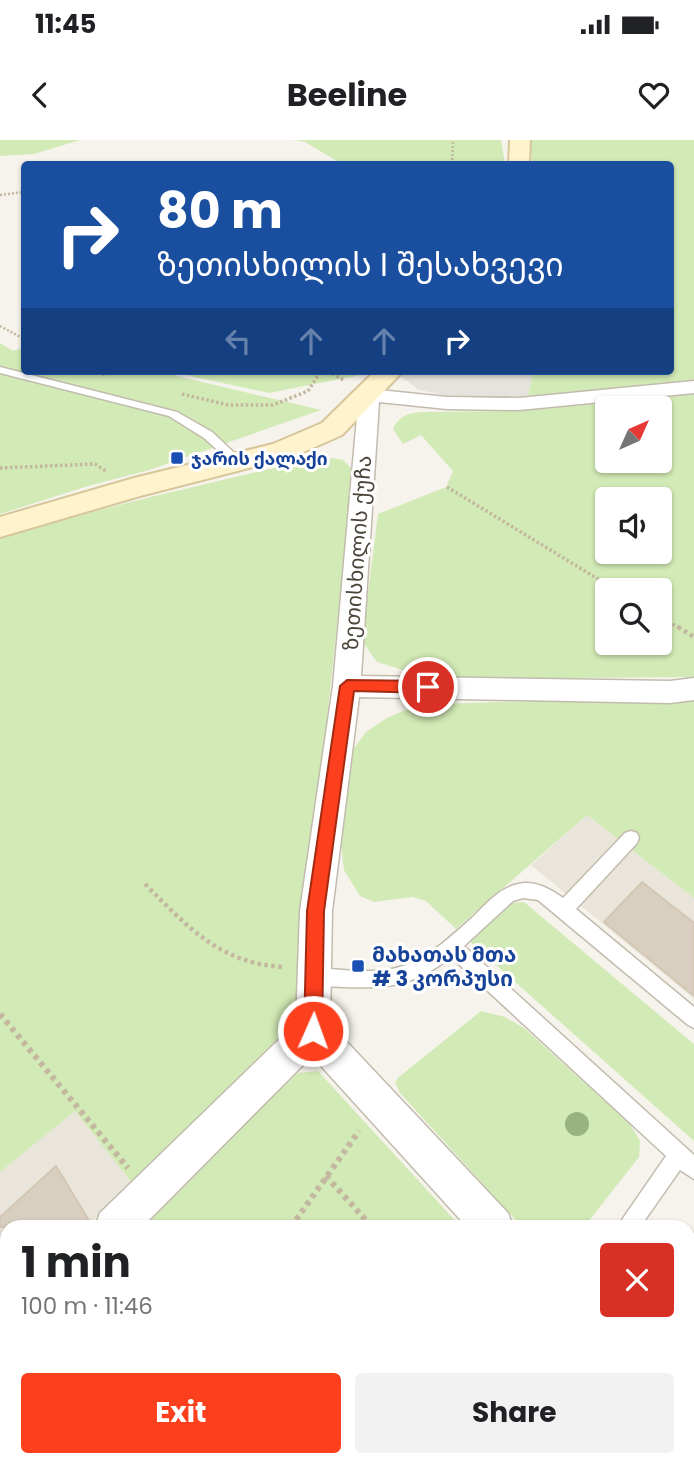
<!DOCTYPE html>
<html lang="en">
<head>
<meta charset="utf-8">
<style>
  body { margin:0; font-family:Poppins,"Noto Sans Georgian",sans-serif; background:#f2f2f2; color:#202124; height:100vh; display:flex; flex-direction:column; font-size:26px; white-space:nowrap }
  * { box-sizing:border-box; margin:0 }
  p { font-size:23px; color:#757577 }
  .icon { flex:none; width:38px; height:38px; fill:none; stroke:currentColor; stroke-width:2; stroke-linecap:round; stroke-linejoin:round }
  .map { position:relative; flex:1; overflow:hidden }
  .side { position:absolute; left:0px; top:1080px; width:695px; height:247px; display:flex; flex-direction:column; background:#fff; border-radius:21px 21px 0 0; box-shadow:0 2px 5px #0004 }
  .side>* { flex:none }
  .guide { position:absolute; left:21px; top:21px; width:653px; height:214px; border-radius:7px; box-shadow:0 2px 5px #0004; background:#1a4fa0; color:#fff; overflow:hidden }
  .needle { width:46px; rotate:45deg }
  .controls { position:absolute; left:595px; top:256px; display:grid; gap:14px }
  .controls a { display:grid; place-items:center; width:77px; height:77px; border-radius:7px; background:#fff; box-shadow:0 2px 5px #0004; font-size:35px }
  .pin { position:absolute; display:grid; place-items:center; width:60px; height:60px; color:#fff; margin:-30px; border:4px solid #fff; border-radius:50%; box-shadow:0 2px 7px #0007 }
  .me { position:absolute; width:77px; margin:-38px; rotate:2deg; stroke-linejoin:round; filter:drop-shadow(0 0 5px #0008) }
  .turn { display:flex; align-items:center; gap:24px; height:147px; padding:0 21px; font-size:32px }
  .turn .icon { width:91px; height:91px; stroke-width:2.5 }
  .turn b { display:block; font-size:49px; line-height:60px }
  .lanes { display:flex; align-items:center; height:66px; padding:0 21px; background:#0003; justify-content:center; gap:35px; direction:ltr }
  .lanes .off { opacity:.35 }
  .round { display:grid; place-items:center; flex:none; width:74px; height:74px; border-radius:7px; background:#f2f2f2 }
  .overview { display:flex; align-items:center; justify-content:space-between; height:119px; padding:0 21px }
  h1 { font-size:42px; font-weight:700; line-height:52px }
  .action { display:flex; gap:14px; margin-top:auto; padding:14px 21px }
  .action a { flex:1; height:80px; border-radius:7px; background:#fc3f1d; color:#fff; font-size:28px; font-weight:700; line-height:80px; text-align:center }
  .action a+a { background:#f2f2f2; color:#202124 }
  .status { display:flex; justify-content:space-between; align-items:center; height:49px; padding:0 35px; background:#fff; direction:ltr }
  .status svg { height:19px; fill:currentColor }
  header { display:flex; justify-content:space-between; align-items:center; height:91px; padding:0 21px; background:#fff; font-size:32px; font-weight:700 }
  .map>svg:first-child { display:block }
  .residential { fill:#eae5da }
  .industrial { fill:#e6e2dd }
  .green { fill:#d2eab5; fill-rule:evenodd }
  .building { fill:#d8cfc1; stroke:#d3c7b4; stroke-width:2 }
  .lines { fill:none; stroke-linecap:round; stroke-linejoin:round }
  .lane-casing { stroke:#c2bbae; stroke-width:3 }
  .street-casing { stroke:#c2bbae; stroke-width:3 }
  .secondary-casing { stroke:#d6c79b; stroke-width:4 }
  .path-far3 { stroke:#c4b79f; stroke-width:2.5; stroke-dasharray:2 2; stroke-linecap:butt }
  .path-far2 { stroke:#c4b79f; stroke-width:3.5; stroke-dasharray:2.5 2.5; stroke-linecap:butt }
  .path-far1 { stroke:#c4b79f; stroke-width:4.5; stroke-dasharray:3.5 3.5; stroke-linecap:butt }
  .path { stroke:#c4b79f; stroke-width:6; stroke-dasharray:4.5 4.5; stroke-linecap:butt }
  .lane { fill:#fff; fill-rule:evenodd }
  .street { fill:#fff; fill-rule:evenodd }
  .secondary { fill:#fff3cd; fill-rule:evenodd }
  .tree { fill:#97b381 }
  .route { fill:#fc3f1d; stroke:#a42913; stroke-width:2 }
  .transit-dot { fill:#1a4fb4; stroke:#fff; stroke-width:2.5 }
  .labels { text-anchor:middle; dominant-baseline:central; stroke-width:6; stroke-linejoin:round; paint-order:stroke }
  .far-transit-label { font-size:18px; font-weight:bold; fill:#164399; stroke:#fff; text-anchor:start }
  .street-label { font-size:21px; fill:#4b4439; stroke:#fff }
  .transit-label { font-size:21px; font-weight:bold; fill:#164399; stroke:#fff; text-anchor:start }
</style>
</head>
<body>
<div class="status"><b>11:45</b><svg viewBox="0 0 49 12"><path d="M0 12V9h3v3zM5 12V6h3v6zM10 12V3h3v9zM15 12V0h3v12zM26 1h20v11H26zM47 4h2v5h-2z"/></svg></div>
<header><svg class="icon" aria-label="back" viewBox="0 0 24 24"><path d="M15 5l-7 7 7 7"/></svg>Beeline<svg class="icon" aria-label="heart" viewBox="0 0 24 24"><path d="M12 20l-8-8c-3-5 5-10 8-4 3-6 11-1 8 4z"/></svg></header>
<div class="map">
<svg width="694" height="1325" viewBox="0 0 694 1325">
  <rect width="100%" height="100%" fill="#f6f3ec"/>
  <!-- residential -->
  <path class="residential" d="M587 675 694 758V859L531 725Z
    M75 970 132 1043 86 1087H7V1162L0 1169V1032Z
    M100 1320H246L250 1325H95Z"/>
  <!-- industrial -->
  <path class="industrial" d="M401 231H533L528 256 459 258 419 250 400 236Z"/>
  <!-- green -->
  <path class="green" d="M0 0H80L34 14 0 16Z
    M294 0H501L505 24H342L305 2Z
    M530 0H694V240L528 256 533 231H670V24H532Z
    M0 203 13 211 24 207V231H169L177 236 321 270 149 330 88 346 0 374Z
    M190 231H364L360 235 269 253 190 236Z
    M694 254V537L432 539 377 522 362 501 378 374 446 347 453 331 421 295 403 304 393 289C399 276 408 273 422 272L522 271ZM607 268H660V320H607ZM607 359H660V411H607ZM607 450H660V502H607Z
    M332 318 343 320 351 328 350 360 296 876 287 895 132 1043 75 971 0 1032V399C68 377 137 360 206 344 248 334 289 323 332 318Z
    M694 556V758L587 675 456 789 426 761 412 757 374 762 360 756 344 730 341 704 350 614 366 592 387 578 403 571 439 564Z
    M524 762 694 904V1001L469 801 506 767 512 763Z
    M481 871 505 877 524 888 630 984 640 1001 639 1017 584 1087H522L400 953 395 942 399 937Z
    M318 931 461 1087H135L298 933Z
    M246 1320H505L500 1325H250Z
    M548 1320H674L680 1325H544Z"/>
  <!-- building -->
  <path class="building" d="M642 742 694 783V856L604 782Z
    M56 1026 93 1087H0V1077Z"/>
  <g class="lines">
    <!-- lane casing -->
    <g class="lane-casing">
      <path id="lane" d="M0 227 177 272 212 292 244 322 238 326 234 325 204 298 169 276 0 233Z
        M631 691 637 693 639 698 637 703 576 769 694 867V888L688 885 538 760 523 758 513 761 464 806 694 1015V1039L680 1030 640 1087H617L666 1016 451 817C403 855 370 847 314 846L308 843 305 837 308 831 314 828C343 829 377 836 406 825 432 815 454 794 475 775 488 762 500 748 518 744 534 740 551 749 563 758L625 693Z
        M0 1254 7 1256V1289L0 1287Z
        M16 1320H40L43 1325H18Z
        M513 1320H539L537 1325H510Z"/>
    </g>
    <!-- street casing -->
    <g class="street-casing">
      <path id="street" d="M694 241V253L519 270 447 269 379 262 361 536 670 541 694 538V560L670 563 359 557 332 771 330 884 508 1073 513 1087H467L312 916 142 1087H95L100 1073 296 883 300 771 333 546 359 255 362 251 369 249 447 257 519 258Z
        M7 1171V1217L0 1220V1174Z
        M688 1275 694 1278V1325L678 1320H688Z"/>
    </g>
    <!-- secondary casing -->
    <g class="secondary-casing">
      <path id="secondary" d="M510 0H530L529 24H509Z
        M375 231H403L342 295 292 317 140 356 0 397V377L134 338 273 304 322 283Z"/>
    </g>
    <!-- path-far3 -->
    <path class="path-far3" d="M452 24 453 2
      M0 55 24 52
      M0 186 24 199"/>
    <!-- path-far2 -->
    <path class="path-far2" d="M93 231 106 235
      M328 231 345 241
      M182 254 228 265H273L308 251 321 231
      M0 328 95 324 106 331
      M447 347 616 450
      M660 476 681 489"/>
    <!-- path-far1 -->
    <path class="path-far1" d="M678 487 694 497
      M145 744C188 787 219 823 283 827"/>
    <!-- path -->
    <path class="path" d="M0 874 128 1028
      M326 1036 372 1087
      M291 1087 359 991
      M281 1320 286 1325
      M341 1320 342 1325
      M81 1325 86 1320
      M395 1325 396 1320"/>
    <!-- lane -->
    <use href="#lane" class="lane"/>
    <!-- street -->
    <use href="#street" class="street"/>
    <!-- secondary -->
    <use href="#secondary" class="secondary"/>
  </g>
  <!-- trees -->
  <circle class="tree" cx="577" cy="984" r="12"/>
  <!-- route -->
  <path class="route" d="M347 540 428 541 435 547 428 553 354 551 324 771 322 891 319 898 313 901 306 898 304 891 307 771 340 546Z"/>
  <!-- markers -->
  <g class="transit-dot">
    <rect x="170" y="311" width="14" height="14" rx="3.5"/>
    <rect x="351" y="819" width="14" height="14" rx="3.5"/>
  </g>
  <g class="labels">
    <!-- far-transit labels -->
    <g class="far-transit-label">
      <text x="191" y="318">ჯარის ქალაქი</text>
    </g>
    <!-- street labels -->
    <g class="street-label">
      <text transform="translate(357 413) rotate(-86)">ზეთისხილის ქუჩა</text>
    </g>
    <!-- transit labels -->
    <g class="transit-label">
      <text x="372" y="814">მახათას მთა<tspan x="372" dy="24"># 3 კორპუსი</tspan></text>
    </g>
  </g>
</svg>
<div class="controls">
<a><svg class="needle" viewBox="-14 -14 28 28"><path d="M0-13l5 13h-10z" fill="#e53935"/><path d="M0 13l5-13h-10z" fill="#757577"/></svg></a>
<a><svg class="icon" aria-label="sound" viewBox="0 0 24 24"><path d="M4 9h4l5-4v14l-5-4H4zM17 9q2 3 0 6"/></svg></a>
<a><svg class="icon" aria-label="search" viewBox="0 0 24 24"><circle cx="10" cy="10" r="6"/><path d="M15 15l6 6"/></svg></a>
</div>
<div class="pin" style="left:428px;top:547px;background:#d93025"><svg class="icon" aria-label="arrive" viewBox="0 0 24 24"><path d="M6 21V4h12l-3 4 3 4H6"/></svg></div>
<svg class="me" style="left:313px;top:891px" viewBox="-20 -20 40 40"><circle r="17" fill="#fc3f1d" stroke="#fff" stroke-width="3"/><path d="M0-11L8 9 0 5-8 9z" fill="#fff"/></svg>
<div class="guide">
<div class="turn"><svg class="icon" aria-label="right" viewBox="0 0 24 24"><path d="M7 20v-9h11M14 6l5 5-5 5"/></svg><div><b>80 m</b>ზეთისხილის I შესახვევი</div></div>
<div class="lanes"><svg class="icon off" aria-label="left" viewBox="0 0 24 24"><path d="M17 20v-9H6M10 6l-5 5 5 5"/></svg><svg class="icon off" aria-label="ahead" viewBox="0 0 24 24"><path d="M12 20V5M6 11l6-6 6 6"/></svg><svg class="icon off" aria-label="ahead" viewBox="0 0 24 24"><path d="M12 20V5M6 11l6-6 6 6"/></svg><svg class="icon" aria-label="right" viewBox="0 0 24 24"><path d="M7 20v-9h11M14 6l5 5-5 5"/></svg></div>
</div>
<section class="side">
<div class="overview"><div><h1>1 min</h1><p>100 m · 11:46</p></div><a class="round" style="background:#d93025;color:#fff"><svg class="icon" aria-label="close" viewBox="0 0 24 24"><path d="M6 6l12 12M18 6L6 18"/></svg></a></div>
<div class="action"><a>Exit</a><a>Share</a></div>
</section>
</div>
</body>
</html>
